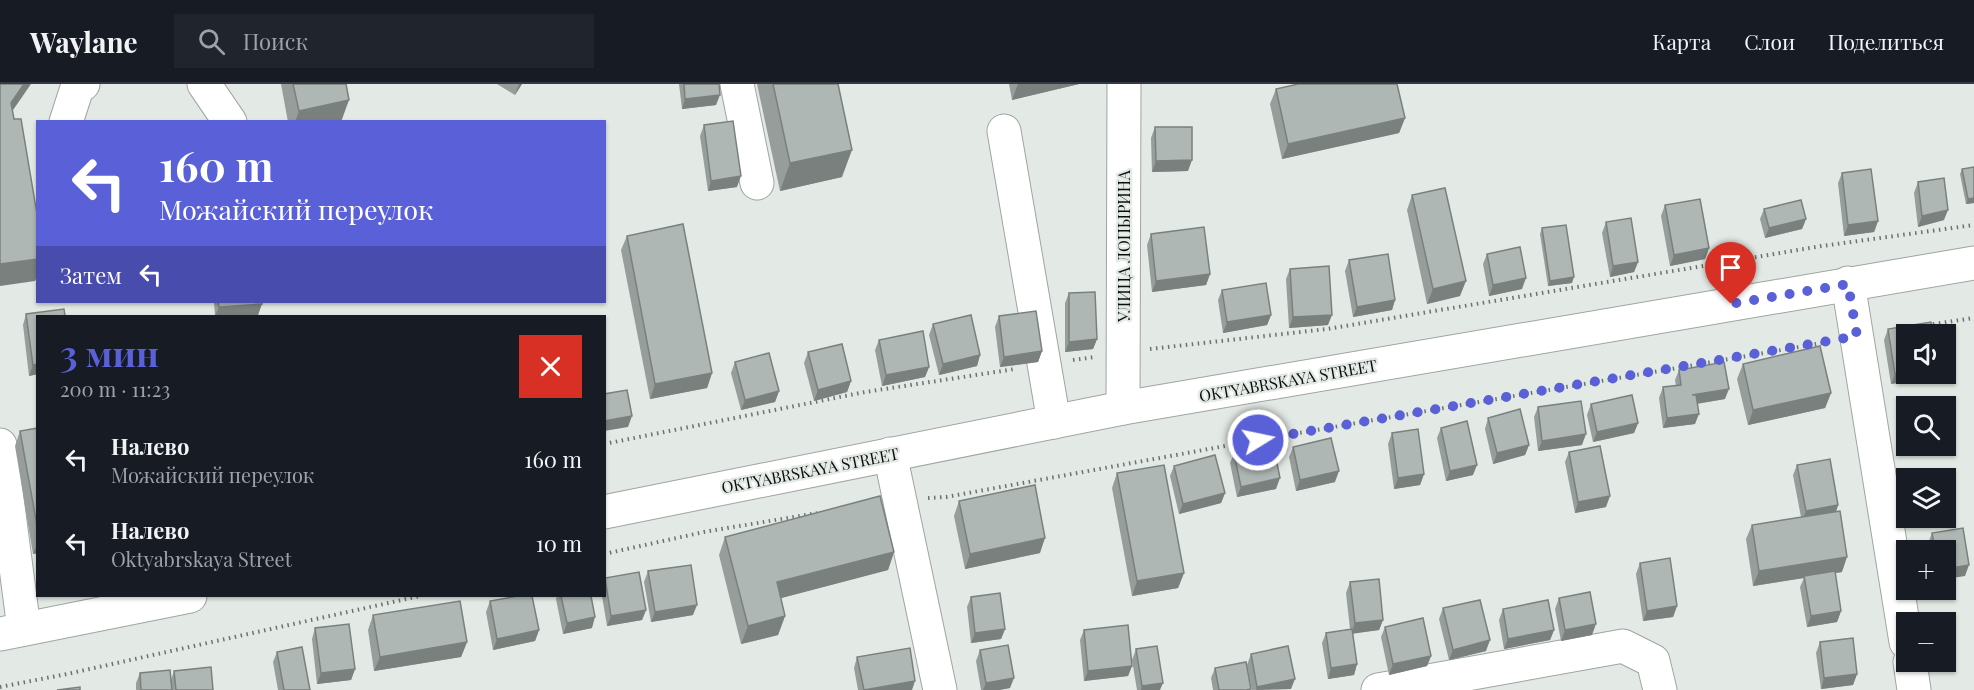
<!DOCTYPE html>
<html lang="ru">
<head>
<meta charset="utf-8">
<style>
  body { margin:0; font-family:"Playfair Display",serif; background:#20242c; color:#f1f3f6; height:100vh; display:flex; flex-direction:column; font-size:22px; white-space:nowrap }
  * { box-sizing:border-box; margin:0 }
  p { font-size:20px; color:#9ea1a6 }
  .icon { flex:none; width:33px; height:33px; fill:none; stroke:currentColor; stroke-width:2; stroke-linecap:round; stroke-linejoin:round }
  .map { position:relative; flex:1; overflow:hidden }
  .panel { position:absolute; left:36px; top:231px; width:570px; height:282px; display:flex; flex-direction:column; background:#171b24; border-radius:0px; box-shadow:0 2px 4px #0004 }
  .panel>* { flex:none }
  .banner { position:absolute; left:36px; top:36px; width:570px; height:183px; border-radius:0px; box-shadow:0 2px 4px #0004; background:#5a60d7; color:#fff; overflow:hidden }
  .buttons { position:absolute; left:1896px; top:240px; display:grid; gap:12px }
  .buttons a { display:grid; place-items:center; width:60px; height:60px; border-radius:0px; background:#171b24; box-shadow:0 2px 4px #0004; font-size:30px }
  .pin { position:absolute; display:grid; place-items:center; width:51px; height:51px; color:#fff; margin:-62px -26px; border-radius:50% 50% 50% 0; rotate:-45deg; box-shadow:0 0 6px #0007 }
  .pin .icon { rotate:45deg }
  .me { position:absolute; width:66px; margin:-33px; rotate:80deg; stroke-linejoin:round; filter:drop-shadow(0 0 4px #0008) }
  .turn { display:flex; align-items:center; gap:21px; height:126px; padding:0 24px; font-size:27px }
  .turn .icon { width:78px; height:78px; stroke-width:2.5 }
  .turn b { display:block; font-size:42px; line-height:51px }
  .then { display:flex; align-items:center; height:57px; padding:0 24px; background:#0003; gap:12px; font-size:22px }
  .round { display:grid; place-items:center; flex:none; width:63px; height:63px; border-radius:0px; background:#20242c }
  .summary { display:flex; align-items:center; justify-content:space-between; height:102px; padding:0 24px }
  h1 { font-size:36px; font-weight:700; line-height:45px; color:#5a60d7 }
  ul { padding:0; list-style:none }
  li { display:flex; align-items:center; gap:18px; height:84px; padding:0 24px }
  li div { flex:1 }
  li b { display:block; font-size:22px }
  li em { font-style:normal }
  header { display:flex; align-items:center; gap:36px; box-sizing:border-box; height:84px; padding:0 30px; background:#171b24; border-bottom:2px solid #363941 }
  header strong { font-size:28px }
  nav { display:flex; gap:33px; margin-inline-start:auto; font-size:21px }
  .search { width:420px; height:54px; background:#20242c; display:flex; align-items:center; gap:15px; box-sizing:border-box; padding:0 21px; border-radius:0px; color:#9ea1a6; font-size:22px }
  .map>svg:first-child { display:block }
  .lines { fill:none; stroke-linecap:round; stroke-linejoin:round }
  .minor-casing { stroke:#9fa5a0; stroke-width:35 }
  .major-casing { stroke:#9fa5a0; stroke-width:35 }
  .path { stroke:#6e726f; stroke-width:4; stroke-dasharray:1.5 4.5; stroke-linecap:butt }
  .minor { stroke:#fff; stroke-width:33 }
  .major { stroke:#fff; stroke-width:33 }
  .wall { fill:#969d9b }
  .shaded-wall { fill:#7a807e }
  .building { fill:#aeb7b4; stroke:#7a807e; stroke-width:1.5 }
  .route { stroke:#5a60d7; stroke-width:10; stroke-dasharray:0 18 }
  .labels { text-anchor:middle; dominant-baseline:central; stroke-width:4.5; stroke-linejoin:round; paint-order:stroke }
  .street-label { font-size:16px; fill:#0b0d0c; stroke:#e3e9e4 }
</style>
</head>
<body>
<header>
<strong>Waylane</strong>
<div class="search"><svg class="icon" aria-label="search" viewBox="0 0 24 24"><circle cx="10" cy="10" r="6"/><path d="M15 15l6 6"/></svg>Поиск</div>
<nav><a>Карта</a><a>Слои</a><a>Поделиться</a></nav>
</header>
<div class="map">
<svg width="1974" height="606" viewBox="0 0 1974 606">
  <rect width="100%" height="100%" fill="#e3e9e4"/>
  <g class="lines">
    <!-- minor casing -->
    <g class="minor-casing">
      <path id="minor" d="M204 0 230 38
        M737 0 757 99
        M66 38 77 4 83 0
        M1004 47 1054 338
        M1848 199 1906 558
        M1123 324 1124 0
        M0 361 24 545
        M890 370 940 606
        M1910 578 1914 606
        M1378 606 1623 562 1653 577 1660 606"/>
    </g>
    <!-- major casing -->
    <g class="major-casing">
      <path id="major" d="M604 428 1123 324 1974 179
        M0 550 190 512"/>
    </g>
    <!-- path -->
    <path class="path" d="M1927 241 1974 234
      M1150 265 1327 245 1822 162 1974 141
      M1073 276 1095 273
      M604 360 865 308 1015 285
      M928 414 946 413 1258 356 1828 258
      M604 470 704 448 817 429
      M0 603 67 590 420 512"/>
    <!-- minor -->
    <use href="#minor" class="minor"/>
    <!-- major -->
    <use href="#major" class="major"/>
  </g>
  <!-- wall -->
  <path class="wall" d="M281 0H346L341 38H288Z
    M497 0H522L515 11Z
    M679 0H719L716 21 682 25Z
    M757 0H838L842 93 780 107Z
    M1009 0H1079L1012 16Z
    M1276 5 1405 34 1399 49 1282 75 1270 20Z
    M704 41 737 103 708 107 700 52Z
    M1155 43 1188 87 1152 88 1151 54Z
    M1974 83V119L1966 120 1960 90 1962 85Z
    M1842 89 1878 137 1874 148 1844 152 1838 99Z
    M1918 98 1944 136 1918 143 1914 109Z
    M1412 111 1460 212 1427 220 1407 126Z
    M1665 121 1709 164 1705 175 1670 182 1661 132Z
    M1764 125 1806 135 1802 145 1765 154 1760 135Z
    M1606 138 1638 178 1634 188 1610 193 1602 149Z
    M1542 144 1572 199 1548 202 1540 150Z
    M1151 150 1210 190 1206 201 1152 208 1147 161Z
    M627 152 712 289 707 304 650 315 621 166Z
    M1487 170 1522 205 1489 212 1483 180Z
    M1349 176 1395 216 1392 226 1353 233 1345 187Z
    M1290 185 1328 241 1289 244 1286 195Z
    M1222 206 1271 231 1267 241 1223 249 1218 216Z
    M1069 209 1097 255 1093 265 1065 268V219Z
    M214 218H262L258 231 236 232H215Z
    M26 230 38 232V290L29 292 23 241Z
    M999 232 1042 267 1038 278 1000 283 995 243Z
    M933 240 980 271 977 282 939 291 929 251Z
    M1888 245 1906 290H1935L1934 293 1891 300 1884 256Z
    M879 256 929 283 925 293 882 302 875 266Z
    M808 268 851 297 847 308 814 317 804 279Z
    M735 278 779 307 775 318 741 326 731 289Z
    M1743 280 1831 309 1825 324 1748 341 1737 295Z
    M1679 286 1725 315 1697 320 1695 340 1663 344 1659 314 1663 303 1676 302 1675 296Z
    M1591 320 1638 339 1634 349 1593 358 1587 331Z
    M1538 323 1582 361 1538 367 1534 333Z
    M1488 334 1529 361 1525 371 1493 380 1485 345Z
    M38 344V469L33 470 15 362 20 347Z
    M1441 344 1473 391 1446 397 1437 354Z
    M1392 349 1424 390 1420 401 1394 405 1388 360Z
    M1293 363 1335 398 1296 407 1289 373Z
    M1569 368 1606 423 1575 429 1565 378Z
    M1234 369 1276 405 1237 413 1230 379Z
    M1797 381 1838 421 1836 428 1842 488 1835 489 1841 527 1837 538 1807 543 1800 503 1804 494 1753 502 1746 455 1752 441 1801 433 1793 391Z
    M1174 382 1225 409 1221 419 1179 430 1170 392Z
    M1949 388 1955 428 1951 438 1924 443 1923 434H1946V394H1921L1922 392Z
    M1117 389 1184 489 1178 504 1132 512 1112 404Z
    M959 417 1040 469 965 485 954 432Z
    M1932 449 1965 492 1946 466H1929L1928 459Z
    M725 453 894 468 888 486 781 514 785 532 778 551 741 560 719 471Z
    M1640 479 1677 522 1673 533 1643 537 1636 490Z
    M648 487 693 531 651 538 644 498Z
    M605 494 646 526 642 536 607 542 602 512H604Z
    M1350 498 1383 536 1379 546 1353 549 1357 580 1354 591 1328 595 1322 559 1326 549 1350 545 1346 509Z
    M557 512H591L592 544 563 550 556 515Z
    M971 513 1005 545 1001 555 971 559 967 523Z
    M1559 514 1592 551 1561 557 1555 525Z
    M490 517 539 546 535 557 493 566 486 528Z
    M1443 524 1486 567 1449 576 1439 535Z
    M1503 525 1554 546 1550 556 1504 565 1499 536Z
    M373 531 467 558 461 573 374 587 368 546Z
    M1385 543 1431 572 1427 582 1389 591 1381 553Z
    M315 544 355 585 351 596 317 600 312 555Z
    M1084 546 1132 582 1128 592 1084 597 1080 556Z
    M1820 558 1857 590 1853 601 1821 605 1816 569Z
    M1136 565 1160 606H1137L1132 576Z
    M980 566 1010 604 999 606H981L976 577Z
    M277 568 310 606H278L273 578Z
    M1251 570 1291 605 1252 606 1247 581Z
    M857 573 912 606H858L854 584Z
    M1215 584 1251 606H1213L1211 594Z
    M174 587 213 606H136V599L140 589 171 596Z"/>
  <!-- shaded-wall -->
  <path class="shaded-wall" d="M24 0H31L2 42 11 19Z
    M519 0H522L515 11Z
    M1018 0H1079L1012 16Z
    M720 11 716 21 682 25 685 15Z
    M349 16 341 38H295L299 27Z
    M1405 34 1399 49 1282 75 1288 60Z
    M852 66 842 93 780 107 790 79Z
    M1192 76 1188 87 1152 88 1156 77Z
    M741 92 737 103 708 107 711 97Z
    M1974 114V119L1966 120 1968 115Z
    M1948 126 1944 136 1918 143 1922 132Z
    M1806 135 1802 145 1765 154 1769 144Z
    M1878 137 1874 148 1844 152 1848 141Z
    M1709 164 1705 175 1670 182 1674 171Z
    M38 175V191L35 197 0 202V180Z
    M1638 178 1634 188 1610 193 1613 182Z
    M1210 190 1206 201 1152 208 1156 197Z
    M1574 193 1572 199 1548 202 1550 197Z
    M1526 194 1522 205 1489 212 1493 201Z
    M1466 197 1460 212 1427 220 1433 205Z
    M1395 216 1392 226 1353 233 1357 223Z
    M262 220 258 231 236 232H215L219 223Z
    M1271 231 1267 241 1223 249 1227 238Z
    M1332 231 1328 241 1289 244 1293 233Z
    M1097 255 1093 265 1065 268 1069 258Z
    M1042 267 1038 278 1000 283 1004 273Z
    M980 271 977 282 939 291 943 280Z
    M38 280V290L29 292 33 281Z
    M929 283 925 293 882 302 886 291Z
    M1906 288V290H1935L1934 293 1891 300 1895 290Z
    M712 289 707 304 650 315 655 300Z
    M851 297 847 308 814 317 818 306Z
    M1729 305 1725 315 1688 321 1692 311Z
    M779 307 775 318 741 326 745 316Z
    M1831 309 1825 324 1748 341 1753 326Z
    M1699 330 1695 340 1663 344 1667 334Z
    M632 332 628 343 604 347V337Z
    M1638 339 1634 349 1593 358 1597 348Z
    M1586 350 1582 361 1538 367 1542 357Z
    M1529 361 1525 371 1493 380 1497 369Z
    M1477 381 1473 391 1446 397 1450 387Z
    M1339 387 1335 398 1296 407 1300 396Z
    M1424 390 1420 401 1394 405 1398 394Z
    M1280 394 1276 405 1237 413 1241 403Z
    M1225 409 1221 419 1179 430 1183 420Z
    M1610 412 1606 423 1575 429 1578 418Z
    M1838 421 1835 431 1802 437 1806 427Z
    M1955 428 1951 438 1924 443 1928 434H1946V429Z
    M1045 454 1040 469 965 485 970 470Z
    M38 459V469L33 470Z
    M894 468 888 486 770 517 777 498Z
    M1847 473 1842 488 1753 502 1759 487Z
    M1969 481 1965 492 1946 495V485Z
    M1184 489 1178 504 1132 512 1137 497Z
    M697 521 693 531 651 538 655 528Z
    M1677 522 1673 533 1643 537 1647 527Z
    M646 526 642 536 607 542 611 532Z
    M1841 527 1837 538 1807 543 1811 532Z
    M785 532 778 551 741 560 748 542Z
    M595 533 592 544 563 550 567 539Z
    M1383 536 1379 546 1351 550 1355 539Z
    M1596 540 1592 551 1561 557 1565 546Z
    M1005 545 1001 555 971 559 975 549Z
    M539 546 535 557 493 566 497 555Z
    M1554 546 1550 556 1504 565 1508 555Z
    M1490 556 1486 567 1449 576 1453 566Z
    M467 558 461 573 374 587 380 573Z
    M1431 572 1427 582 1389 591 1393 580Z
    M1357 580 1354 591 1328 595 1331 584Z
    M1132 582 1128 592 1084 597 1088 587Z
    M355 585 351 596 317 600 321 589Z
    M1857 590 1853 601 1821 605 1824 594Z
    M1014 594 1010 604 999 606H983L986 599Z
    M1295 595 1291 605 1256 606 1257 603Z
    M915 597 912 606H865Z
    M1163 599 1160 606H1141L1142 602Z"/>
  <!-- building -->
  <path class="building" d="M0 0H24L11 19 14 35H21L38 136V175L0 180Z
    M293 0H346L349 16 299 27Z
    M684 0H719L720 11 685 15Z
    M773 0H838L852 66 790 79Z
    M1298 0H1397L1405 34 1288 60 1276 5Z
    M733 37 741 92 711 97 704 41Z
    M1155 43H1192V76L1156 77Z
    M1974 83V114L1968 115 1962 85Z
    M1871 85 1878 137 1848 141 1842 89Z
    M1944 94 1948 126 1922 132 1918 98Z
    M1445 104 1466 197 1433 205 1412 111Z
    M1700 115 1709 164 1674 171 1665 121Z
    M1801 116 1806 135 1769 144 1764 125Z
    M1631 134 1638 178 1613 182 1606 138Z
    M683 140 712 289 655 300 627 152Z
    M1566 141 1574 193 1550 197 1542 144Z
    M1204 143 1210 190 1156 197 1151 150Z
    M1520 163 1526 194 1493 201 1487 170Z
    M1388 170 1395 216 1357 223 1349 176Z
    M1329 182 1332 231 1293 233 1290 185Z
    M1266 199 1271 231 1227 238 1222 206Z
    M1095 208 1097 255 1069 258V209Z
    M218 218H262V220L219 223Z
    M64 225 65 232H38V280L33 281 26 230Z
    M1036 227 1042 267 1004 273 999 232Z
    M971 231 980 271 943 280 933 240Z
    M1931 238 1933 250H1906V288L1895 290 1888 245Z
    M923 247 929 283 886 291 879 256Z
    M842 260 851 297 818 306 808 268Z
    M1820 262 1831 309 1753 326 1743 280Z
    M769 269 779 307 745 316 735 278Z
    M1724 278 1729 305 1692 311H1696L1699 330 1667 334 1663 303 1681 301 1679 286Z
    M627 306 632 332 604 337V310Z
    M1632 311 1638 339 1597 348 1591 320Z
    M1581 317 1586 350 1542 357 1538 323Z
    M1520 325 1529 361 1497 369 1488 334Z
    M1467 337 1477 381 1450 387 1441 344Z
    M38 344V447L20 347Z
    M1418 345 1424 390 1398 394 1392 349Z
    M1331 354 1339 387 1300 396 1293 363Z
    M1273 360 1280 394 1241 403 1234 369Z
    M1600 362 1610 412 1578 418 1569 368Z
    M1215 371 1225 409 1183 420 1174 382Z
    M1830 375 1838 421 1806 427 1797 381Z
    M1164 381 1184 489 1137 497 1117 389Z
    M1949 388 1955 428 1946 429V394H1922V392Z
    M1035 401 1045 454 970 470 959 417Z
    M880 412 894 468 777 498 785 532 748 542 725 453Z
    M1840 427 1847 473 1759 487 1752 441Z
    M1963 444 1969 481 1946 485V466H1935L1932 449Z
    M1670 474 1677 522 1647 527 1640 479Z
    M691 481 697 521 655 528 648 487Z
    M1835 487 1841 527 1811 532 1804 492Z
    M639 488 646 526 611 532 605 494Z
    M1379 495 1383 536 1355 539 1350 498Z
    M1590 508 1596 540 1565 546 1559 514Z
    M1000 509 1005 545 975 549 971 513Z
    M518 512H532L539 546 497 555 490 517Z
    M561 512H591L595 533 567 539Z
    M1480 516 1490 556 1453 566 1443 524Z
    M1548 516 1554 546 1508 555 1503 525Z
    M460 517 467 558 380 573 373 531Z
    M1423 534 1431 572 1393 580 1385 543Z
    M349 540 355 585 321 589 315 544Z
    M1128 541 1132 582 1088 587 1084 546Z
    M1352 545 1357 580 1331 584 1326 549Z
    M1853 554 1857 590 1824 594 1820 558Z
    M1008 561 1014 594 986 599 980 566Z
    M1157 562 1163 599 1142 602 1136 565Z
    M1288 562 1295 595 1257 603 1251 570Z
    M302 563 310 606H284L277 568Z
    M910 564 915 597 864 606 857 573Z
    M1246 578 1251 605 1246 606H1219L1215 584Z
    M211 583 213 606H176L174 587Z
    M170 586 172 606H141L140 589Z
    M80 603V606H57Z"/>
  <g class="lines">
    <!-- route -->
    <path class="route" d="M1258 356 1857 252 1848 200 1731 220"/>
  </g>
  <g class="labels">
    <!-- street labels -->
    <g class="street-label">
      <text transform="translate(1123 162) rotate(-90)">УЛИЦА ЛОПЫРИНА</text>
      <text transform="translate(1288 296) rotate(-10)">OKTYABRSKAYA STREET</text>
      <text transform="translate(810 386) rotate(-11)">OKTYABRSKAYA STREET</text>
    </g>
  </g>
</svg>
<div class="buttons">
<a><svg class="icon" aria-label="sound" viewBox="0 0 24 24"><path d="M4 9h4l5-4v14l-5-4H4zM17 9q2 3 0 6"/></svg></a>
<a><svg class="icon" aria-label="search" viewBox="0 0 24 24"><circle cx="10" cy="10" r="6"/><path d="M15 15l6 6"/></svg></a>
<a><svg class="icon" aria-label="layers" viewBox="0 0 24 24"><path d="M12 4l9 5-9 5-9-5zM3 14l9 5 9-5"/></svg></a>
<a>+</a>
<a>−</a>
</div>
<div class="pin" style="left:1731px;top:220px;background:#d93025"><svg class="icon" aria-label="arrive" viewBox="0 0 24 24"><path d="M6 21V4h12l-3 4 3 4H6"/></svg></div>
<svg class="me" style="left:1258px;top:356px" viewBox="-20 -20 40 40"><circle r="17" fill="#5a60d7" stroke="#fff" stroke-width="3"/><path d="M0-11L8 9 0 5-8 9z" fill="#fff"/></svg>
<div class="banner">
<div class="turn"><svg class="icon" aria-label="left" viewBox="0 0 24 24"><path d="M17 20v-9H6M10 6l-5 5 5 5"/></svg><div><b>160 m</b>Можайский переулок</div></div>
<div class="then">Затем<svg class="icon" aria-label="left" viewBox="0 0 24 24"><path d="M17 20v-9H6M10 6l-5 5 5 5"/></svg></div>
</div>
<section class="panel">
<div class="summary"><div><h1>3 мин</h1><p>200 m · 11:23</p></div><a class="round" style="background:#d93025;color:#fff"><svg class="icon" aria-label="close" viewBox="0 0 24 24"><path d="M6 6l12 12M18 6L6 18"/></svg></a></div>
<ul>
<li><svg class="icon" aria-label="left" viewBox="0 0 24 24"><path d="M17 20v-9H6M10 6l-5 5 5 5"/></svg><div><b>Налево</b><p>Можайский переулок</p></div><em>160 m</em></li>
<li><svg class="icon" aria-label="left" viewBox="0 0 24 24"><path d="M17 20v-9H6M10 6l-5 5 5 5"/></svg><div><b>Налево</b><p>Oktyabrskaya Street</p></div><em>10 m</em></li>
</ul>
</section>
</div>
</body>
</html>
